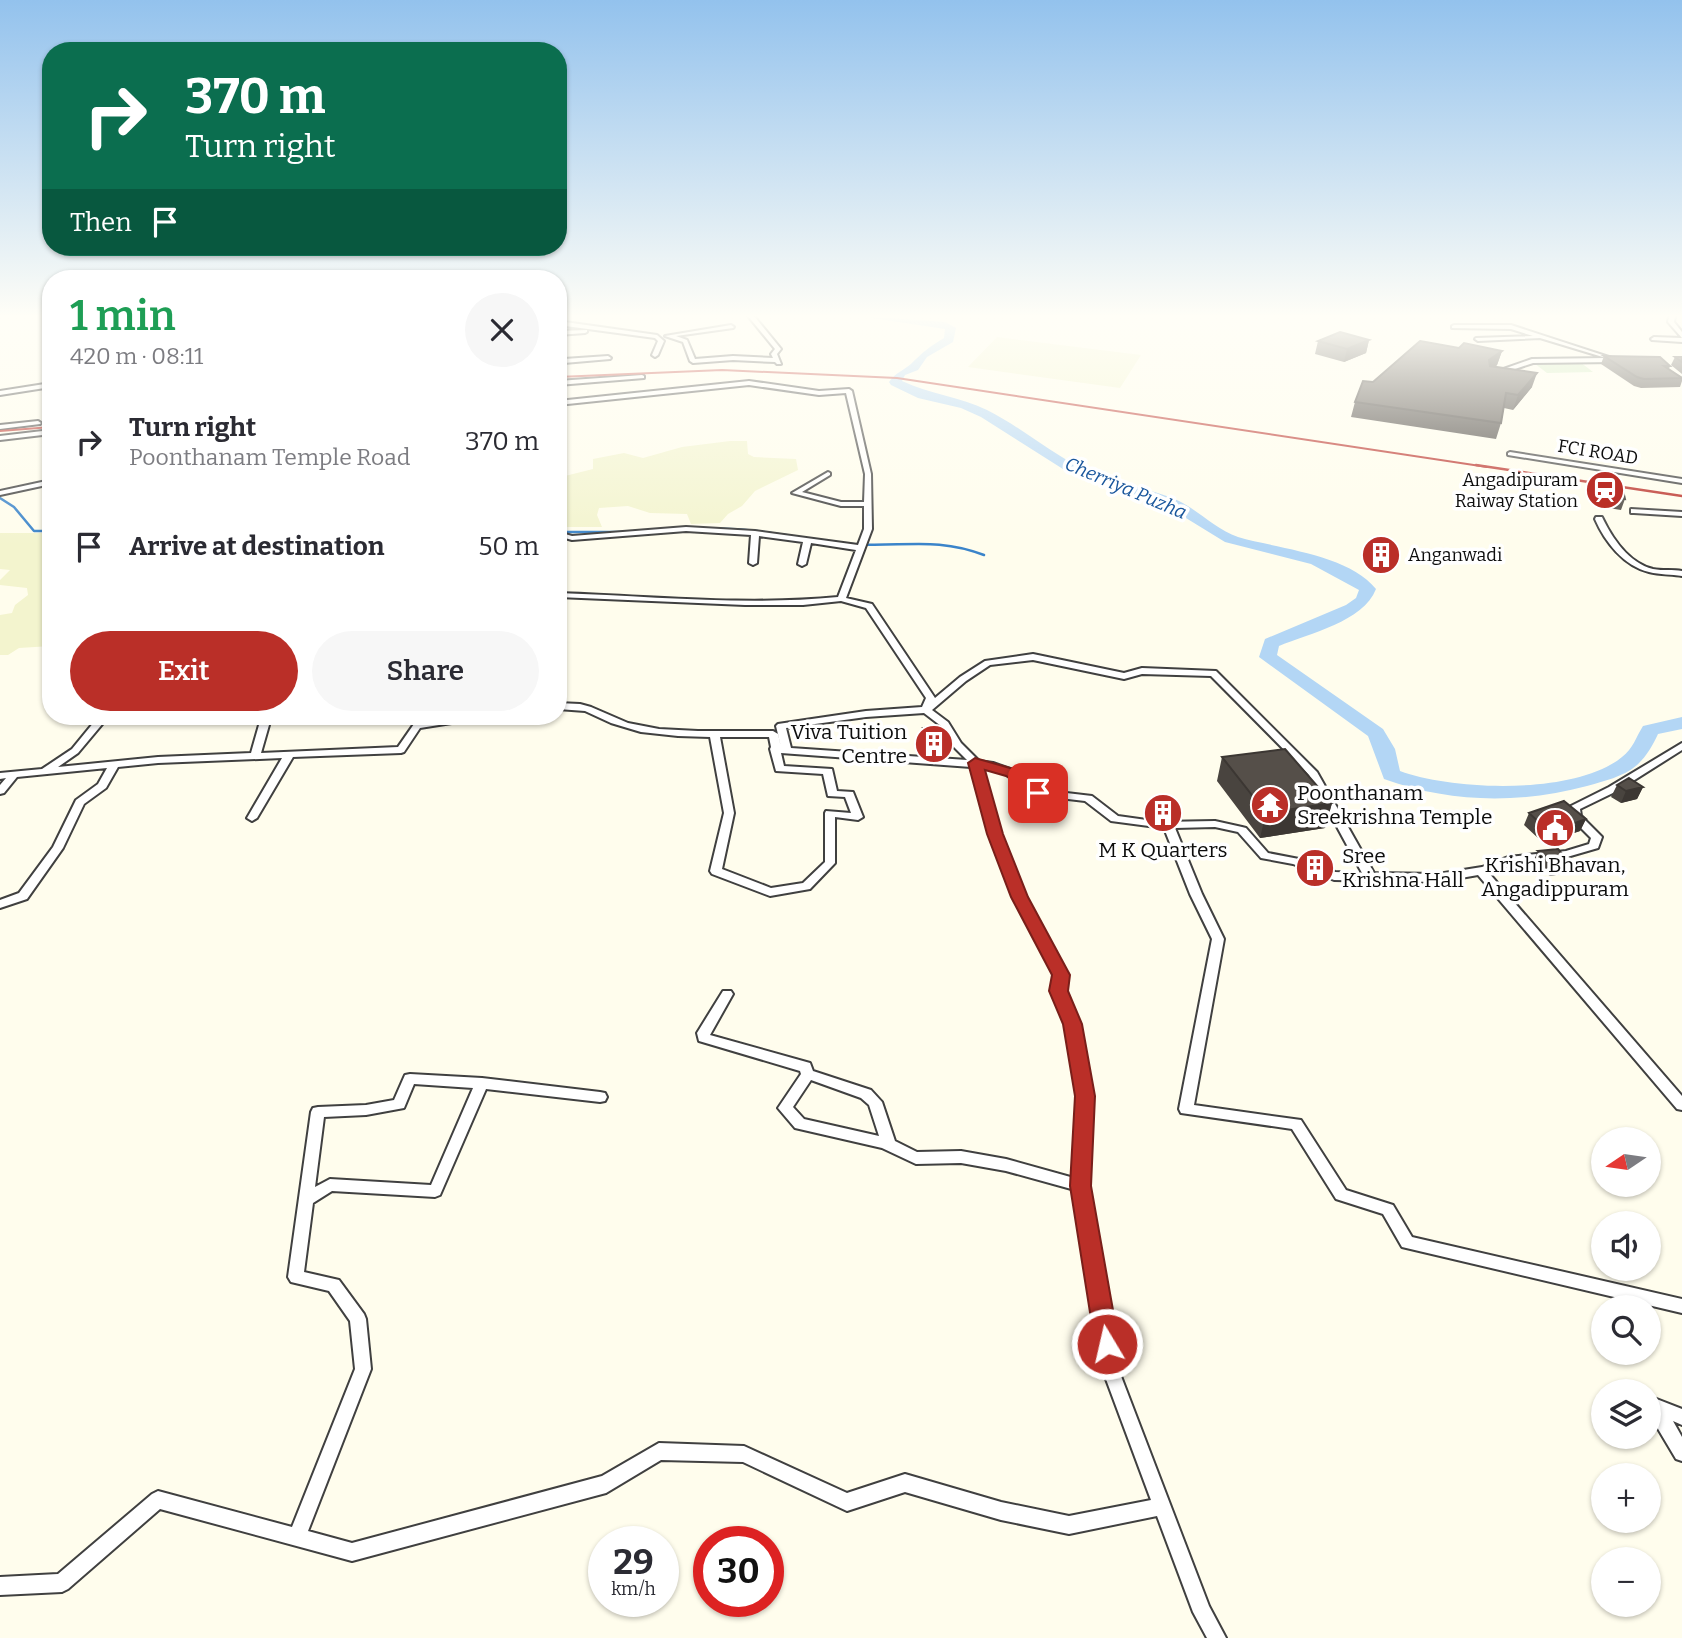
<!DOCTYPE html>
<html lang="en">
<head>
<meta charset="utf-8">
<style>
  body { margin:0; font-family:Bitter,serif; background:#f7f7f7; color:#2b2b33; height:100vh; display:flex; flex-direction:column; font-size:26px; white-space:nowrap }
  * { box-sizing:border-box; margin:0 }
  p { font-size:23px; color:#7c7c81 }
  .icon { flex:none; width:38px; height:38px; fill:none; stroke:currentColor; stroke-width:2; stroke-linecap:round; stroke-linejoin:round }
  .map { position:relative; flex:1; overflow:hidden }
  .sheet { position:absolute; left:42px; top:270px; width:525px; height:455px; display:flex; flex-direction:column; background:#fff; border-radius:28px; box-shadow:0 2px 5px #0004 }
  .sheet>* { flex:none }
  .hud { position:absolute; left:42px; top:42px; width:525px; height:214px; border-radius:28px; box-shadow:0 2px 5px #0004; background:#0b6e4f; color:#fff; overflow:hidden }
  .needle { width:46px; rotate:257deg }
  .controls { position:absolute; left:1591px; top:1127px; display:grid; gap:14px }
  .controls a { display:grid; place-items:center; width:70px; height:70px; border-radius:50%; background:#fff; box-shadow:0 2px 5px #0004; font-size:35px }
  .speed { position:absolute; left:588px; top:1526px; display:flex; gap:14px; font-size:35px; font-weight:700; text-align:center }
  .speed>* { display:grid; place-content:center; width:91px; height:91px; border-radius:50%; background:#fff; box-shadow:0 2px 5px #0004; line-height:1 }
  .speed small { font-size:18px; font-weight:400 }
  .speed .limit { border:10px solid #d22; background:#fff; color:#111 }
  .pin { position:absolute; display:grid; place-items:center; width:60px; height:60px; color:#fff; margin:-30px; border-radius:14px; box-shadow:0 4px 10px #0006 }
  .me { position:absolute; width:77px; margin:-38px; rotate:351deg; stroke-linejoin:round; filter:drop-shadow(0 0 5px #0008) }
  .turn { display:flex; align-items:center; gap:24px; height:147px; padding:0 28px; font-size:32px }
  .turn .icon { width:91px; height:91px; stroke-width:2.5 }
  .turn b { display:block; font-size:49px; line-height:60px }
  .then { display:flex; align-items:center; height:66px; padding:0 28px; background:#0003; gap:14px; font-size:26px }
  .round { display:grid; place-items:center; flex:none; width:74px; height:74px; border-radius:37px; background:#f7f7f7 }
  .summary { display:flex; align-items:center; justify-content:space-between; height:119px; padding:0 28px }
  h1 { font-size:42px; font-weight:600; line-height:52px; color:#1e9e55 }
  .button { display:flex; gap:14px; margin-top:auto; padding:14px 28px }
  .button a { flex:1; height:80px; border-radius:42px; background:#ba2f28; color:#fff; font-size:28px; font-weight:600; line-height:80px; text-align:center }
  .button a+a { background:#f7f7f7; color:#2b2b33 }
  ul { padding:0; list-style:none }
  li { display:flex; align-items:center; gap:21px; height:105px; padding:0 28px }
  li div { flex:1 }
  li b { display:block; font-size:26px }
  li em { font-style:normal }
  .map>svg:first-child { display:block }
  .farmland { fill:#f3f4ce }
  .green { fill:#cce8b8 }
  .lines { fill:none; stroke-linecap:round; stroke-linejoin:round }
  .stream { stroke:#3b84ca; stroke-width:2.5 }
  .river { fill:#b3d6f5; fill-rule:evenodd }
  .street-casing { stroke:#404040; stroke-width:4 }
  .street { fill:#fff; fill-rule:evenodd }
  .rail-far1 { stroke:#ba2f28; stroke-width:2 }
  .rail { stroke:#ba2f28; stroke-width:2.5 }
  .wall { fill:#49443f }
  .shaded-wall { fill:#3c3733 }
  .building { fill:#554f49; stroke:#3c3733; stroke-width:2 }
  .route { fill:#ba2f28; stroke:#791f1a; stroke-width:2 }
  .labels { text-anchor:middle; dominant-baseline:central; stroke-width:7; stroke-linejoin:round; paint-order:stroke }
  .far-street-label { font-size:18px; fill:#0d0d0d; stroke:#fff }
  .far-poi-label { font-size:18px; fill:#0d0d0d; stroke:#fff; text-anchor:end }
  .far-water-label { font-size:19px; font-style:italic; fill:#19569c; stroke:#fff }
  .poi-label { font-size:21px; fill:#0d0d0d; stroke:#fff; text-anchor:start }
</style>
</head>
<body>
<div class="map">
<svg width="1682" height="1638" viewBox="0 0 1682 1638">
  <rect width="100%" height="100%" fill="#fffded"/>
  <!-- farmland -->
  <path class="farmland" d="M997 337 1141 355 1120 388 968 367Z
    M730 441H747L748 454 754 457 796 459 798 470 755 491 742 506 728 514 720 523 691 524 687 514 650 513 628 506 599 508 597 515 602 527H558V474L565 476 593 469V459L624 453 643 458 682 447Z
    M0 533H51V646L19 648 8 655H0V615L12 613 15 605 28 595 27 588 0 585V580L10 570 0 569Z"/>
  <!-- green -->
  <path class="green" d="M1580 362 1593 372 1547 373 1534 363Z"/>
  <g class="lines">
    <!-- stream -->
    <path class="stream" d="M0 498 14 507 34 531H51
      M710 529C758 527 803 540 850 544 900 548 935 536 984 555
      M558 532H625"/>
    <!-- river -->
    <path class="river" d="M859 316 945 322 956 328 953 342 927 357 918 370 905 375 902 381C930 394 960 397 987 410 1021 427 1049 452 1083 469 1112 484 1149 487 1179 501 1199 511 1217 530 1238 537 1279 549 1348 554 1376 589 1363 622 1310 633 1279 646L1277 655 1383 729 1395 749 1400 771C1454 791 1576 795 1622 757 1633 749 1636 737 1643 726L1682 717V729L1658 734C1653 745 1646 757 1637 765 1623 777 1604 781 1587 786 1520 804 1449 803 1384 779L1368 736 1259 657 1265 639 1346 605 1356 598 1359 590 1311 564 1225 542 1168 507 1074 476 981 417 961 408 918 398 891 385 889 382C896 372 903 371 911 364 923 352 929 347 944 338L945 329Z"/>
    <!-- street casing -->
    <g class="street-casing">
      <path id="street" d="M748 316H754L781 349 777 354 781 364H777L775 362 733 360 693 363 690 361 683 342 665 336 731 325 734 327 733 328 676 336 687 340 695 359 733 356 773 358 771 354 775 349Z
        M1669 316H1675L1674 322 1682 332V338L1668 322Z
        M558 321 657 335 664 341 658 355 655 357 652 355 658 341 655 338 558 325Z
        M1454 325H1511L1618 360 1615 362 1533 363 1497 375 1494 373 1495 372 1532 359 1606 358 1540 338 1478 341 1475 339 1476 338 1533 336 1511 329 1452 328V326Z
        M587 330V332L585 333 558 335V331Z
        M1654 337 1682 338V342L1652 340 1651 339Z
        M608 356 611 358 610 359 564 363 558 361V357L564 359Z
        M642 375 644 376V378L558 385V381Z
        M749 381 819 391 849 389 852 391 871 474 872 529 846 598 872 604 935 698 960 677 985 661 1033 654 1124 673 1142 668 1216 671 1317 772 1374 873 1438 874 1482 867 1508 857 1566 851 1589 844 1591 838 1572 819 1570 808 1571 806 1609 787 1682 743V750L1617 791 1580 809 1581 816 1602 837 1598 848 1567 857 1510 864 1488 872 1682 1096V1110L1677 1109 1478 875 1438 882 1334 880 1293 864 1261 858 1238 832 1215 827 1175 828 1202 894 1224 939 1194 1105 1301 1120 1346 1190 1393 1205 1412 1237 1682 1299V1313L1402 1247 1383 1214 1336 1199 1292 1129 1181 1113 1179 1109 1212 939 1190 894 1164 828 1111 821 1085 801 1034 795 1008 775 988 768 981 767 1000 834 1025 896 1067 975 1065 991 1078 1024 1092 1096 1088 1186 1119 1371 1209 1606 1226 1638H1207L1193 1612 1157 1516 1069 1534 1001 1520 905 1492 847 1511 743 1462 661 1460 606 1493 352 1561 160 1509 68 1589 62 1592 0 1595V1577L58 1574 152 1494 158 1491 292 1527 355 1369 350 1321 329 1291 291 1282 288 1277 311 1112 313 1108 318 1107 366 1105 394 1100 405 1075 410 1074 482 1078 600 1092 605 1093 607 1097 605 1101 600 1102 486 1089 440 1195 435 1197 332 1191 313 1203 304 1272 339 1280 364 1314 366 1319 371 1369 308 1531 352 1543 602 1476 659 1443 744 1446 847 1493 905 1474 1001 1502 1069 1516 1151 1500 1103 1371 1075 1190 1006 1171 961 1163 916 1164 882 1148 795 1128 778 1108 801 1074 800 1071 699 1041 697 1033 723 991H731L733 994 710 1035 810 1063 813 1071 871 1090 882 1102 895 1141 917 1152 961 1151 1006 1159 1074 1178 1078 1096 1066 1024 1053 991 1055 975 1013 896 990 834 971 767 781 753 784 766 832 769 837 791 853 792 863 817 858 820 835 817V863L810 889 770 896 712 874 710 871 724 813 710 737 678 736 641 732 611 723 585 711 558 709V703L580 704 591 707 628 723 659 729 698 731H773L778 734 781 747 776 726 778 724 866 711 922 707 926 698 866 608 841 601 803 605H745L558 597V593C650 596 746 606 838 597L856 550 811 543 806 564 802 566 798 564 803 542 759 536 757 563 753 565 749 563 751 535 686 531 572 540 558 536V532L572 536 686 527 755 531 858 545 864 529V506H841L792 493 828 472 830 473V475L802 492 841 502H864L865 474 846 393 819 395 749 385 558 405V401ZM1033 660 1124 679 1142 674 1211 676 1309 775 1362 873 1335 872 1299 859 1268 853 1246 828 1242 827 1215 821 1161 822 1118 816 1092 796 1041 790 1016 771 993 763 979 761 961 743 948 722 932 710 966 681 990 665ZM924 713 941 726 954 747 967 760 791 748 786 728 866 717ZM720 737H769L771 747 770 749 776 771 823 774 828 796 845 797 851 813 826 811 825 813V862L803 883 771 888 722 869 734 813ZM811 1080 861 1098 869 1105 879 1136 804 1119 793 1107ZM414 1084 473 1088 431 1185 330 1179 315 1187 324 1117 366 1115 404 1108Z
        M51 383V387L0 395V391Z
        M38 421 41 423 40 424 0 429V425Z
        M51 430V434L0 440V436Z
        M1510 452 1682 479V483L1508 455V453Z
        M51 480V484L0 495V491Z
        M1631 509 1682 512V516L1634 513H1631Z
        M1596 517H1602C1612 538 1629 563 1653 569 1663 571 1673 569 1682 571V576C1671 574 1660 575 1649 572 1624 566 1605 542 1595 519Z
        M99 716H109L78 753 58 767 158 757 251 753 259 725 253 716H263L269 725 261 753 398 747 414 724 461 716H482L477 719 420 728 404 752 401 753 293 757 257 818 252 821 247 818 282 758 158 763 118 767 106 788 84 804 63 848 27 899 0 908V900L19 893 53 847 76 800 98 784 107 768 17 777 4 793 0 794V785L6 778 0 779V773L42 769 72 749Z
        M1654 1398 1682 1409V1425L1673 1421 1682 1437V1461L1676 1459 1648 1412V1400Z"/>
    </g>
    <!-- street -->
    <use href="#street" class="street"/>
    <!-- rail-far1 -->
    <path class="rail-far1" d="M558 377 722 370 897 378 1487 467
      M0 431 51 427"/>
    <!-- rail -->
    <path class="rail" d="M1476 465 1682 496"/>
  </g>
  <!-- wall -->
  <path class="wall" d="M1369 340 1366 353 1344 362 1315 354 1318 341Z
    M1459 348 1502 351 1497 365 1495 367 1532 387 1513 410 1504 408 1501 423 1496 439 1351 417 1355 402 1373 382Z
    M1604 356 1670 366 1669 369 1682 377V381L1680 387 1641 388 1634 386 1601 364Z
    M1675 357H1682V374L1671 365Z
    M1602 479 1625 499 1621 510 1602 507 1598 489Z
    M923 728 946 749 929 751 923 740Z
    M1222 757 1332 803 1325 828 1260 838 1217 781Z
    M1617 785 1643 787 1637 799 1621 803 1611 797Z
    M1529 813 1586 819 1580 831 1574 833 1572 837 1551 843 1545 838 1539 839 1524 825Z
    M1538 851 1568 861 1562 874 1550 876 1532 864Z
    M1511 861 1527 863 1524 870 1514 873 1509 867Z"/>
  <!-- shaded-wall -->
  <path class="shaded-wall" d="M1369 340 1366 353 1344 362 1347 349Z
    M1502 351 1497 365 1485 374 1489 360Z
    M1537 373 1532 387 1513 410 1518 395Z
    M947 737 946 749 929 751 930 739Z
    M1643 787 1637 799 1621 803 1626 791Z
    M1332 803 1325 828 1260 838 1266 813Z
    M1586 819 1580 831 1574 833 1572 837 1551 843 1557 831Z
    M1551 825 1545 838 1539 839 1544 827Z
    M1568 861 1562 874 1550 876 1555 863Z
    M1527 863 1524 870 1514 873 1516 866Z"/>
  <!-- building -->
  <path class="building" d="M1340 332 1369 340 1347 349 1318 341Z
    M1420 341 1459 348 1464 343 1502 351 1489 360 1490 366 1537 373 1518 395 1506 393 1501 423 1355 402 1363 381 1373 382Z
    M1604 356 1660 357 1670 366H1664L1682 378 1644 379 1637 377Z
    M1675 357H1682V362Z
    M1602 479 1621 482 1625 499 1606 497Z
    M940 726 947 737 930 739 923 728Z
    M1285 749 1332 803 1266 813 1222 757Z
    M1629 778 1643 787 1626 791 1617 785Z
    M1564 801 1586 819 1575 823 1578 825 1557 831 1551 825 1544 827 1529 813Z
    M1558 849 1568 861 1555 863 1538 851Z
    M1523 859 1527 863 1516 866 1511 861Z"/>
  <!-- sky -->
  <linearGradient id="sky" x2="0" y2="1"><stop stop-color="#93c2ed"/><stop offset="0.58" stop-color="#fffef7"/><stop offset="1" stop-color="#fffef7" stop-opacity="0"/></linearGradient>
  <rect width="1682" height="545" fill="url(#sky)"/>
  <!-- route -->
  <path class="route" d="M975 758 1017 770 1046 793 1038 798 1006 776 985 770 1003 834 1028 897 1070 975 1068 991 1082 1024 1095 1096 1091 1186 1119 1344 1116 1352 1107 1355 1099 1352 1095 1344 1070 1186 1075 1096 1063 1024 1049 991 1052 975 1011 897 987 834 968 763Z"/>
  <!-- icons -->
  <defs>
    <g id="station-disc" transform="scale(2.0125)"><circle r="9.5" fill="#ba2f28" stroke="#fff"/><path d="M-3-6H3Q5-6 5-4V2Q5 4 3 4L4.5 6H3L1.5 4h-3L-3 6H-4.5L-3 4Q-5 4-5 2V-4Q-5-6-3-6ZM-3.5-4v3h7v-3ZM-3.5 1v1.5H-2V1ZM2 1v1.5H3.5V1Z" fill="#fff"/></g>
    <g id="building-disc" transform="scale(2.0125)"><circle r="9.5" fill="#ba2f28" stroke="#fff"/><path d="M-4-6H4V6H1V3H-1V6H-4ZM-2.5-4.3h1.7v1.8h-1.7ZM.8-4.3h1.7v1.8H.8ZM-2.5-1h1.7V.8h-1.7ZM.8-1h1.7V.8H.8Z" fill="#fff"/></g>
    <g id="temple-disc" transform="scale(2.0125)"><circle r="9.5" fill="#ba2f28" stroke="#fff"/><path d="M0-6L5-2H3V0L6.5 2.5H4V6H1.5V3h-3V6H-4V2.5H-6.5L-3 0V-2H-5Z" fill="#fff"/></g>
    <g id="civic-disc" transform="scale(2.0125)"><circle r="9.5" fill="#ba2f28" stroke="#fff"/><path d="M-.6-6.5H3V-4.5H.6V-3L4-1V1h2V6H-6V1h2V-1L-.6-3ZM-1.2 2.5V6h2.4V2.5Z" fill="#fff"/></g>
  </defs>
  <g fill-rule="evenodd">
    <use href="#station-disc" x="1605" y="490"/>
    <use href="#building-disc" x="1381" y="555"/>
    <use href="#building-disc" x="934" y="744"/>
    <use href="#temple-disc" x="1270" y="805"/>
    <use href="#building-disc" x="1163" y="813"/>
    <use href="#civic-disc" x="1555" y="828"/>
    <use href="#building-disc" x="1315" y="868"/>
  </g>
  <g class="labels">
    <!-- far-street labels -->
    <g class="far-street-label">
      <text transform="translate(1598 452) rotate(9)">FCI ROAD</text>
    </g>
    <!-- far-poi labels -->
    <g class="far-poi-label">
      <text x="1578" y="480">Angadipuram<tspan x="1578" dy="21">Raiway Station</tspan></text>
      <text x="1408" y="555" text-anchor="start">Anganwadi</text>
    </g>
    <!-- far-water labels -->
    <g class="far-water-label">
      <text transform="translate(1126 488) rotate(23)">Cherriya Puzha</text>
    </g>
    <!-- poi labels -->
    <g class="poi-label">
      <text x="907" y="732" text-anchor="end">Viva Tuition<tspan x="907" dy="24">Centre</tspan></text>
      <text x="1297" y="793">Poonthanam<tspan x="1297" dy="24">Sreekrishna Temple</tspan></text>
      <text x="1163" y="850" text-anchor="middle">M K Quarters</text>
      <text x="1342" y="856">Sree<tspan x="1342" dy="24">Krishna Hall</tspan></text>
      <text x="1555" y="865" text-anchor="middle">Krishi Bhavan,<tspan x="1555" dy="24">Angadippuram</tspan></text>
    </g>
  </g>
</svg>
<div class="controls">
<a><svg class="needle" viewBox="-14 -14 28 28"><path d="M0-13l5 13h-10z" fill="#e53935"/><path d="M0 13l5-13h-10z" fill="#7c7c81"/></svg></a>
<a><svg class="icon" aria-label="sound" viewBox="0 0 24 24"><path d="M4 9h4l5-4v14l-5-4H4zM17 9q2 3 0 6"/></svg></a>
<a><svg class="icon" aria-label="search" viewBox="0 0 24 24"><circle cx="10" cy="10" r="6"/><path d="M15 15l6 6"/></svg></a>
<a><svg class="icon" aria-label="layers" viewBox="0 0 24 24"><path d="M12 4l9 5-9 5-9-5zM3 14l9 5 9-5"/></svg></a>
<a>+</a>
<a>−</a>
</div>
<div class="speed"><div>29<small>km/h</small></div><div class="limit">30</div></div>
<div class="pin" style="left:1038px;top:793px;background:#d93025"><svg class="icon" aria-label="arrive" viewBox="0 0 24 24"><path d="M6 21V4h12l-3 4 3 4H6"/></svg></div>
<svg class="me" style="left:1107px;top:1344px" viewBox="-20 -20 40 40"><circle r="17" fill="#ba2f28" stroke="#fff" stroke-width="3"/><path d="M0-11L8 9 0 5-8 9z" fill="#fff"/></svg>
<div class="hud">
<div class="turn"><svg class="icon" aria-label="right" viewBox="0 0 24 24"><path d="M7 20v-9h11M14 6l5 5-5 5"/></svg><div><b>370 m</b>Turn right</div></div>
<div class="then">Then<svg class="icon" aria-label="arrive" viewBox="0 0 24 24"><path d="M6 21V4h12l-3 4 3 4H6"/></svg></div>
</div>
<section class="sheet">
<div class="summary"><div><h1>1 min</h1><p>420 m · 08:11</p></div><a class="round"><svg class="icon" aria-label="close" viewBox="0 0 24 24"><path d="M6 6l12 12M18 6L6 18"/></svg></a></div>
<ul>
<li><svg class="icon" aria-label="right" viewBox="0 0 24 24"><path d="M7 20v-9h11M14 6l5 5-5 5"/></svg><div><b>Turn right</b><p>Poonthanam Temple Road</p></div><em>370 m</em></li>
<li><svg class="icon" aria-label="arrive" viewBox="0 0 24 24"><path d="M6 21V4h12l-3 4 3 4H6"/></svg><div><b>Arrive at destination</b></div><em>50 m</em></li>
</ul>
<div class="button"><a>Exit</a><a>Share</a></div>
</section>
</div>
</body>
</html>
